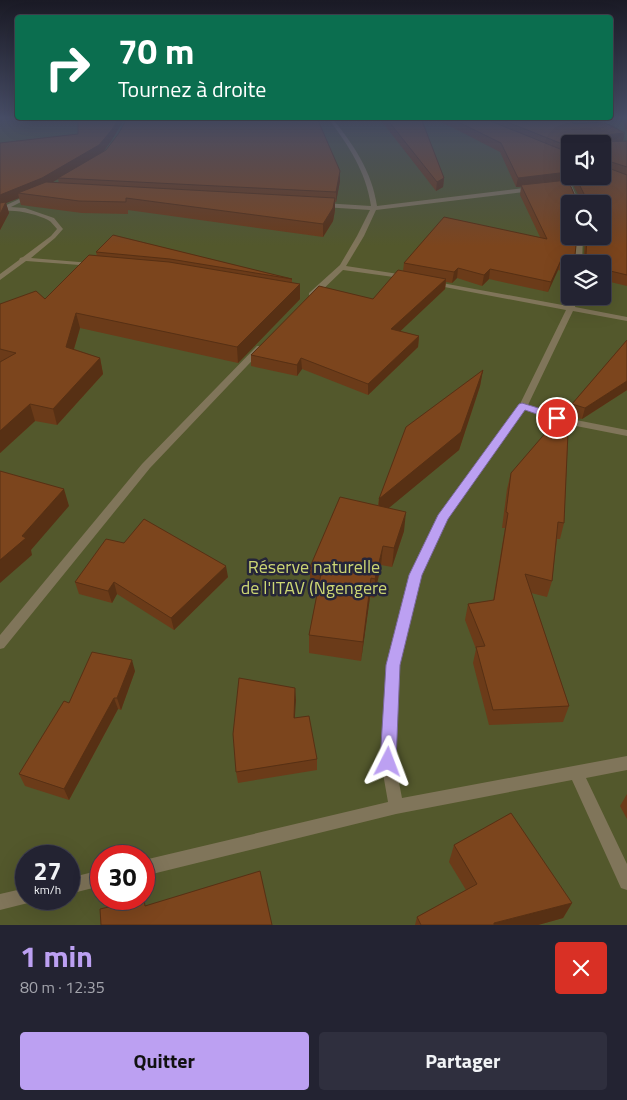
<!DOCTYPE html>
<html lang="fr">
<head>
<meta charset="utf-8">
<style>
  body { margin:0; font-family:"Titillium Web",sans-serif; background:#2f2f3e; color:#f1f3f6; height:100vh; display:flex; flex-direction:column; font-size:19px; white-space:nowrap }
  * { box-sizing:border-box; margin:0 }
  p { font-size:16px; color:#a3a4ac }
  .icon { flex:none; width:28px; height:28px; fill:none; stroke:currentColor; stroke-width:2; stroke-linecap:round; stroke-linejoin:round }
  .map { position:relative; height:925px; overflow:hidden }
  .sheet { display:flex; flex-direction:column; background:#232332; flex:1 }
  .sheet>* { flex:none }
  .top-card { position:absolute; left:15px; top:15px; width:598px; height:105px; border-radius:5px; box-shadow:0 5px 20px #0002,0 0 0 1px #40404d; background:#0b6e4f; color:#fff; overflow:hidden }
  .controls { position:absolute; left:561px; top:135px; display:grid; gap:10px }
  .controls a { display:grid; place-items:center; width:50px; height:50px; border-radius:5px; background:#232332; box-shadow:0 5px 20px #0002,0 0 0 1px #40404d; font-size:25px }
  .speed { position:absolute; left:15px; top:845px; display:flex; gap:10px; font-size:25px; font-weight:700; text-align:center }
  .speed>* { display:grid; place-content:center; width:65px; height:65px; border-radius:50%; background:#232332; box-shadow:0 5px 20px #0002,0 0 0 1px #40404d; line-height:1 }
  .speed small { font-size:12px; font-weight:400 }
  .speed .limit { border:8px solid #d22; background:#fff; color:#111 }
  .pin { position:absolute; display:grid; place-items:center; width:42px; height:42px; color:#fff; margin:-21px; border:2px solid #fff; border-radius:50%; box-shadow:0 1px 5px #0007 }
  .me { position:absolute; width:55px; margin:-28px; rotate:3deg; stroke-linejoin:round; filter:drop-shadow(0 0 4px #0008) }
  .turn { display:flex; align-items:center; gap:18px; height:105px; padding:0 20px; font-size:22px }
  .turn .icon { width:65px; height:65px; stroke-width:2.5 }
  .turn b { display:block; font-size:35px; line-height:42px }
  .round { display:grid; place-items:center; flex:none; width:52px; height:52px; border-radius:5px; background:#2f2f3e }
  .headline { display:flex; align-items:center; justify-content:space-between; height:85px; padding:0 20px }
  h1 { font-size:30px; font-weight:700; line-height:38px; color:#bca0f2 }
  .cta { display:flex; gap:10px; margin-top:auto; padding:10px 20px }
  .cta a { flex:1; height:58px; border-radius:5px; background:#bca0f2; color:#111; font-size:20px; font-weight:700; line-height:58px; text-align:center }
  .cta a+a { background:#2f2f3e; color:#f1f3f6 }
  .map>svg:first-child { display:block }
  .green { fill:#53582c; fill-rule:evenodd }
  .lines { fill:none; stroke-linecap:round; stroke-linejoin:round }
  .minor { fill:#80755a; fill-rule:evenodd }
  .wall { fill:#6b3b19; fill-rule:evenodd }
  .shaded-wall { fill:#573014 }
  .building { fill:#7c451d; stroke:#573014; fill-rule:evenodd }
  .route { fill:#bca0f2; stroke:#7a689d }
  .labels { text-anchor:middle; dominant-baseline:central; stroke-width:5; stroke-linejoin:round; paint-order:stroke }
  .park-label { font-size:18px; fill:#ccd674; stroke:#252539 }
</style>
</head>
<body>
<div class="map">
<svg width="627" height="925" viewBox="0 0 627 925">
  <rect width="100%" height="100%" fill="#2f2f43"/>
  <!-- green -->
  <path class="green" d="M0 117H627V925H0ZM570 144H602V176H570ZM570 204H602V236H570ZM570 264H602V296H570ZM26 856H69V899H26ZM101 856H144V899H101Z"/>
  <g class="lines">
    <!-- minor -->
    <path class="minor" d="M328 118H332C353 144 372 171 377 206L532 187 535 189 532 191 376 210 364 236 346 266 405 275H408V279L343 270 315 297H309V293L340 265 357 236 370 210 323 207 320 205 323 203 371 206C366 171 348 145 328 118Z
      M579 176H586L572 186 580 204H574L566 185Z
      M30 194 35 195 11 207 25 208 54 218 63 229 55 238 31 258 91 263 95 265 93 266 26 261 0 280V274L19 260 20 258 23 257 51 236 57 229C54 226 52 222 48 220 37 214 12 208 0 212V208Z
      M577 236H583L582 264H574Z
      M431 281 568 306 570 295V296H577L575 307 627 317V321L573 311 528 405 576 420 627 430V436L571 425 525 410 447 519 421 575 400 665 395 762 402 798 627 756V770L586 778 627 864V890L621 888 572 780 396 814 144 876V860L388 802 381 762 386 665 409 575 438 515 519 406 566 310 434 285 430 283Z
      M257 346H260L264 348 150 468 4 648 0 649V635L142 464Z
      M101 870V886L69 894V878Z
      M26 888V899H33L32 902 0 910V894Z"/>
  </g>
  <!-- wall -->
  <path class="wall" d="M621 117H627V133Z
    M379 118H421L444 178 443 187 436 191Z
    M434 118H518L522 121 575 124 623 141H627V286L602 280V264H570V273L558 270 548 292 489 279 482 286 457 278 452 283 446 282 445 289 400 331 419 336 418 347 368 395 302 369 297 376 251 366V355L373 299 403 271 404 263 540 237 520 195 521 187H516L500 152ZM570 144 602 176 576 178 574 187 579 196H575L568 180 570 176ZM570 204 602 236H585L584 256 575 255Z
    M78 134 112 140 103 151 340 181 336 202H335V210L333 221 323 237 128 210V214L82 213 21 205 19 198 6 203 9 213 0 230V143ZM58 179 59 183 53 182Z
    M113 235 292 279V283L300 299 238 363 80 328 74 349 100 358 103 374 57 425 35 421 0 453V304L45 299 97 256 96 252Z
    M627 340V390L582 419 569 416 564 523 560 539H557L552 581 547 597 531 593 569 706 563 722 489 725 473 663 476 649 465 620 468 604 493 601 505 528H502L507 489 511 473 569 415 572 404Z
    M483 370 480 386 459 450 388 508 404 531 392 567 381 565 374 598 370 597 361 661 309 653V635L318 588 310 586V567L378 506 379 499Z
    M228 577 174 630 117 594 112 603 79 594 75 582Z
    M135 671 121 710 118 709 69 800 25 786 19 774 69 703Z
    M295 688V718L317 759V770L238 783 236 772Z
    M627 794V819L620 806Z
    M454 845 572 903 563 918 538 925H415L417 917 466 890 449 862Z"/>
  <!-- shaded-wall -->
  <path class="shaded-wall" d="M119 118H125L112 140 101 155 58 178V179L44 187 18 193 19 198 6 203 9 213 0 230V195Z
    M625 133 623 141 602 143 604 135Z
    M340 171V181L336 202V192Z
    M570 171V176H575L566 181 516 187 518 178Z
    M444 178 443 187 436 191 437 182Z
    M335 198V210L333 221 323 237V224Z
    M561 260 558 270 548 292 551 282Z
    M458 268 457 278 452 283 454 272Z
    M490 269 489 279 482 286 484 275Z
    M446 279 445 289 391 340V329Z
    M300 284V299L238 363 237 347Z
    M76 313 80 328 70 362 66 347Z
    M419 336 418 347 368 395V384Z
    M100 358 103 374 57 425 53 409Z
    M301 358 302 369 297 376V365Z
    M483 370 480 386 459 450 378 517 379 499Z
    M627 381V390L582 419 585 408Z
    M30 404 35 421 0 453V431Z
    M64 489 69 506 31 550 32 555 0 583V560Z
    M406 512 404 531 392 567 394 548Z
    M383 546 381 565 374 598 375 579Z
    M226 566 228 577 174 630 171 618Z
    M371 578 370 597 361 661 363 642Z
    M114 582 117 594 112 603 108 591Z
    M132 660 135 671 121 710 117 698Z
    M295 688 296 700 294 730V718Z
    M114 698 118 709 69 800 64 789Z
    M572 903 563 918 538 925H493L494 923Z"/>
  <!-- building -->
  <path class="building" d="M78 118H119L111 131 99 145 42 178 0 195V143L78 134Z
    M127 118H317L340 171 336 192 58 178 106 150 119 133Z
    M386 118H421L444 178 437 182Z
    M450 118H483L570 153V171L568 172 518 178 501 143Z
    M497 118H518L522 121 566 118 575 124 603 122 625 133 604 135 603 142 627 141V167L605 160 602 161V144H570V147Z
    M602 165 603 166 627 175V275L602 269V264H578L561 260 551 282 490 269 484 275 458 268 454 272 404 263 444 217 547 239 521 185 568 180 575 196 582 197 584 194 576 178 578 176H602ZM570 204H602V236H587L586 254 584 256 575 255 577 236H570Z
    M46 182 335 198 333 208 323 224 126 198V202L79 201 18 193Z
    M6 202 0 214V203Z
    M113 235 292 279 170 259 96 252Z
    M89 255 169 262 300 284 237 347 76 313 66 347 100 358 53 409 30 404 0 431V362L16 353 0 349V304L36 291 45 299Z
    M398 270 446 279 391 329 419 336 368 384 301 358 297 365 251 355 319 286 373 299Z
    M627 340V381L585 408 572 404Z
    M483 370 461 432 379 499 406 427Z
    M566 409 569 410 564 523 558 522 552 581 525 574 569 706 493 710 476 647 485 646 468 604 494 600 508 513 506 512 511 473Z
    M0 471 64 489 22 536 26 538 0 560Z
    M340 497 406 512 394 548 383 546 375 579 371 578 363 642 309 635 322 569 310 567Z
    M144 519 226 566 171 618 114 582 108 591 75 582 106 539 124 543Z
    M92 652 132 660 117 698H114L64 789 19 774 64 701 69 703Z
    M239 678 295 688 294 718 309 716 317 759 236 772 233 734Z
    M511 813 572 903 494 923V925H421L417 917 477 884 454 845Z
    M260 871 272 925H101L100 909 144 899 145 906Z"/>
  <!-- sky -->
  <linearGradient id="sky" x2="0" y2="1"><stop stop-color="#1a1a25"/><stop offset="0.48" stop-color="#474d66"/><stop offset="1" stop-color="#474d66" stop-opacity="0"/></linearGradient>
  <rect width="627" height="246" fill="url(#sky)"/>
  <!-- route -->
  <path class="route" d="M522 403 561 415 562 418 557 421 525 410 448 519 422 575 400 665 396 762 394 767 388 770 382 767 380 762 386 665 409 575 438 515 519 404Z"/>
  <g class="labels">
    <!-- park labels -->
    <g class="park-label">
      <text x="314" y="566">Réserve naturelle<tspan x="314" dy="21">de l'ITAV (Ngengere</tspan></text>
    </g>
  </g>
</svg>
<div class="controls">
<a><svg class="icon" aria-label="sound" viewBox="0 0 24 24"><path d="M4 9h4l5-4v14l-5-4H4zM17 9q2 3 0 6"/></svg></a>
<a><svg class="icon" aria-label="search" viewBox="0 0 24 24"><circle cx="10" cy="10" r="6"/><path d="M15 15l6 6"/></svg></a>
<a><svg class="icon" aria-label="layers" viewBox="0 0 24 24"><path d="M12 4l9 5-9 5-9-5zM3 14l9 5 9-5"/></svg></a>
</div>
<div class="speed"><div>27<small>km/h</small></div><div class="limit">30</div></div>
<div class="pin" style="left:557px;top:418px;background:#d93025"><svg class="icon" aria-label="arrive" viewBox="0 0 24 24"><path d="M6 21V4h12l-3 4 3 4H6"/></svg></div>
<svg class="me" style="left:388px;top:762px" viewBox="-20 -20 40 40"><path d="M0-17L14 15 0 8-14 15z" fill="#bca0f2" stroke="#fff" stroke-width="4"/></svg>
<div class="top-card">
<div class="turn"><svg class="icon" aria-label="right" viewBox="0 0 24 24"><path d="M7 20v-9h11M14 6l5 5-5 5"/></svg><div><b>70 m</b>Tournez à droite</div></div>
</div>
</div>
<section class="sheet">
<div class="headline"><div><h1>1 min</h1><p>80 m · 12:35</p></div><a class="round" style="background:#d93025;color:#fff"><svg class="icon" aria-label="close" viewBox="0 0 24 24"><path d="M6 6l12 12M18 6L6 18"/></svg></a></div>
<div class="cta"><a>Quitter</a><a>Partager</a></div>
</section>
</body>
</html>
